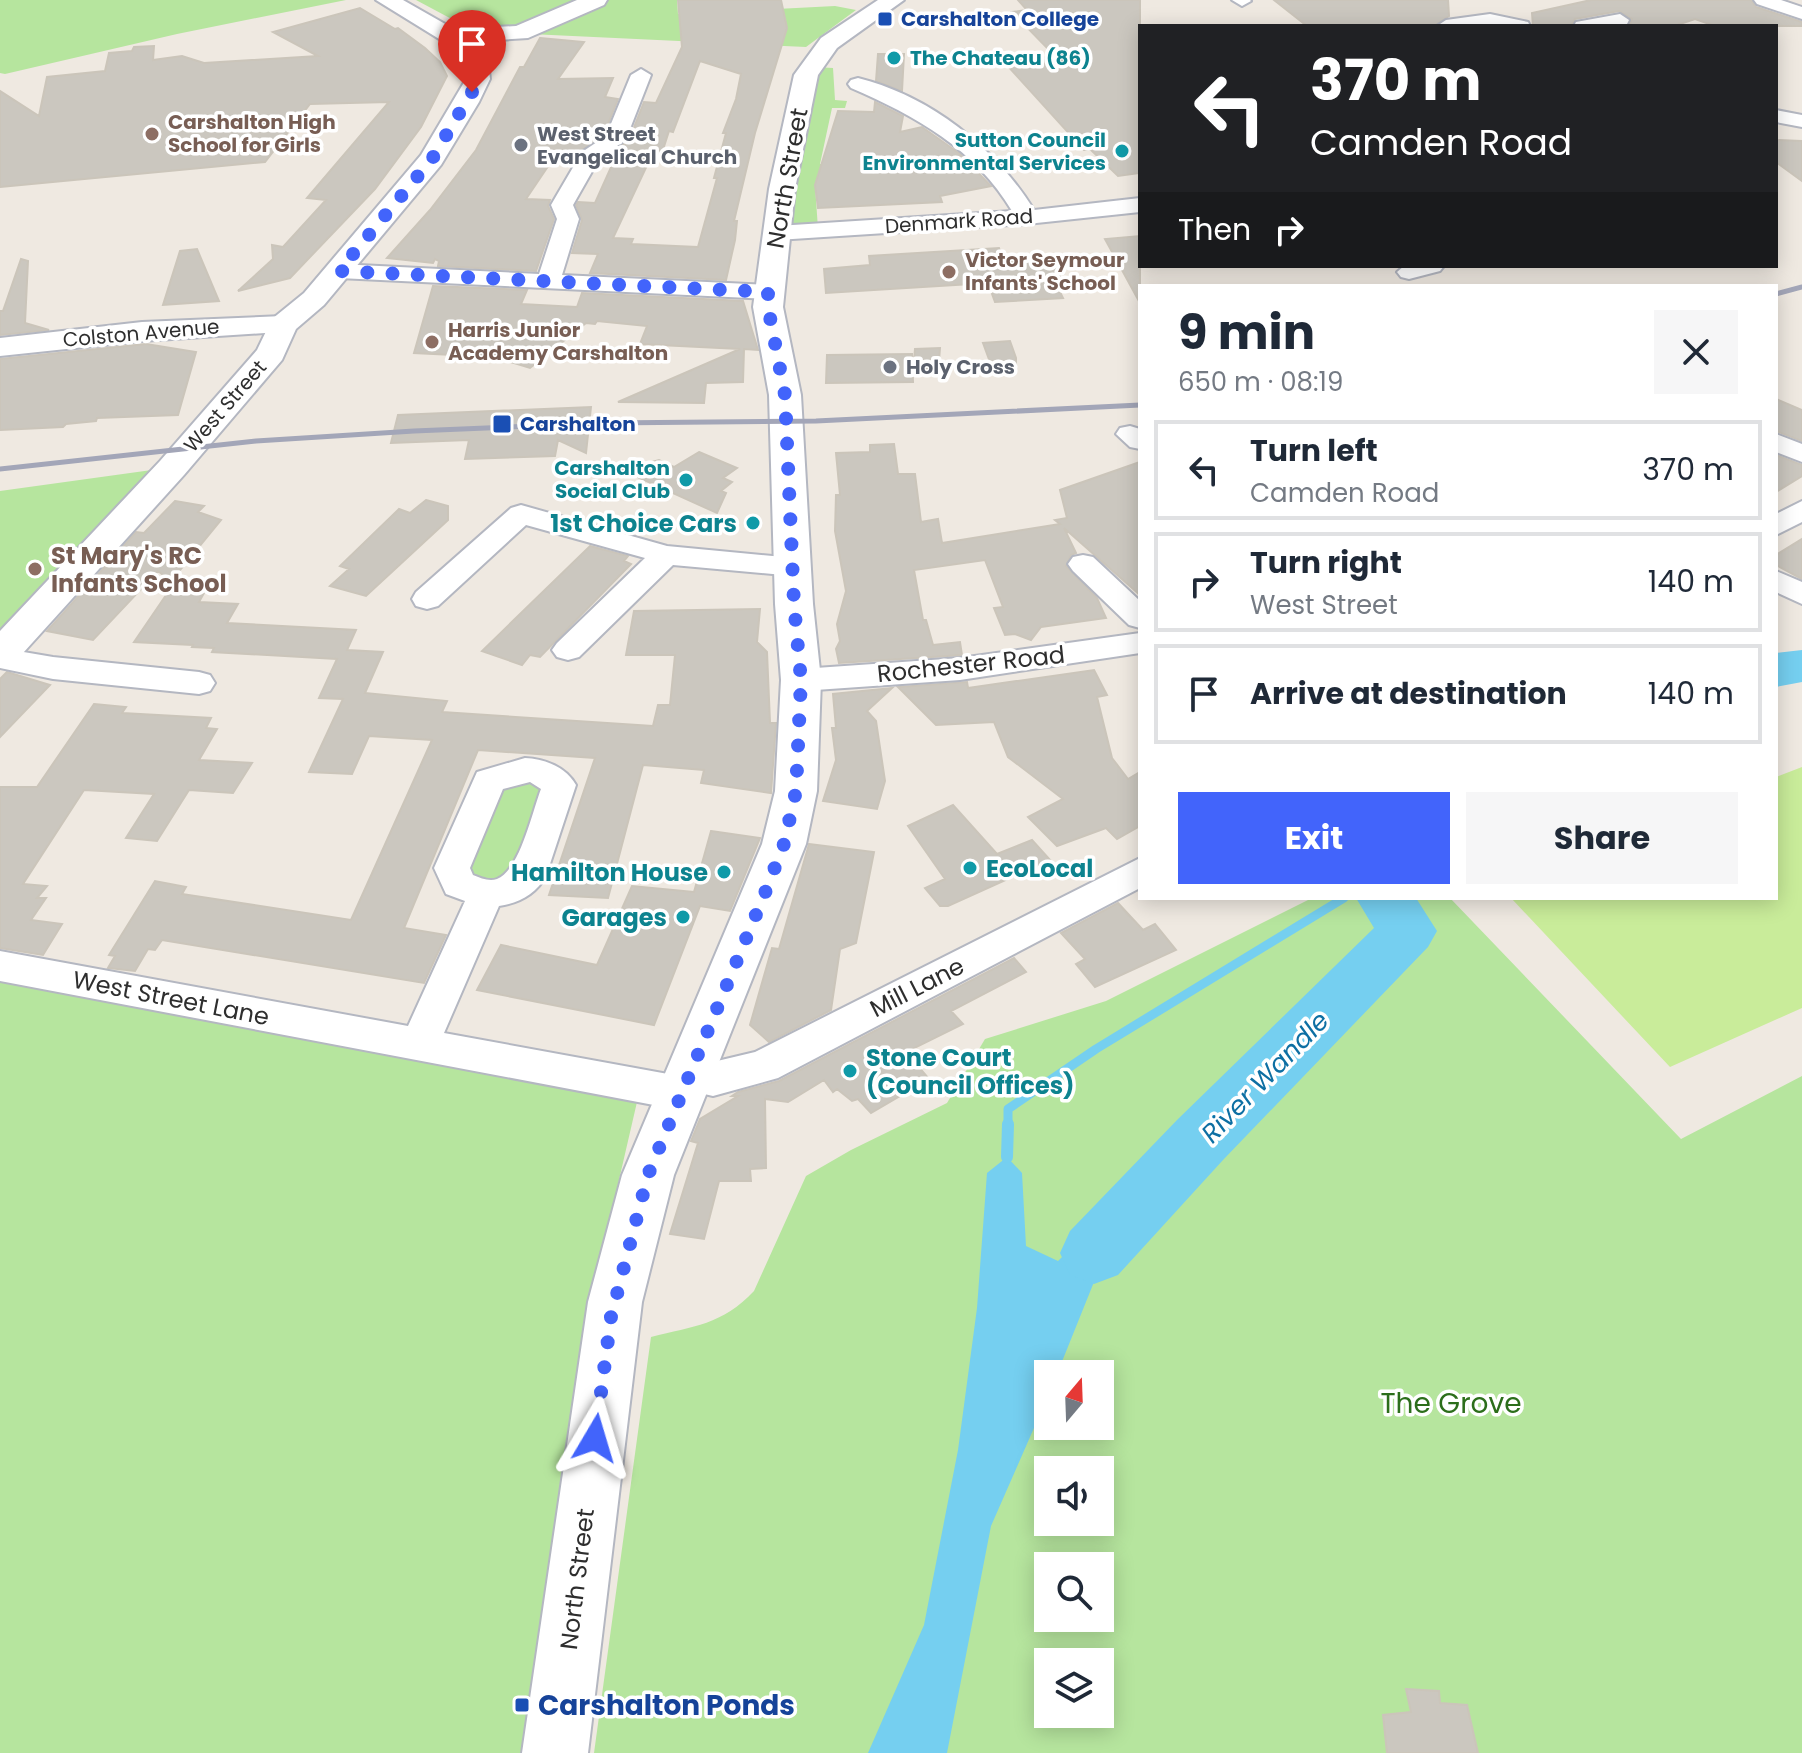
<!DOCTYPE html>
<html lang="en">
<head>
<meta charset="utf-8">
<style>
  body { margin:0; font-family:Poppins,sans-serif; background:#f6f6f7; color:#1f2937; height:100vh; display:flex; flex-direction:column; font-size:30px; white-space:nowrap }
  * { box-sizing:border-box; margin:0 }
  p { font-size:26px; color:#747a83 }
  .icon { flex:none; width:44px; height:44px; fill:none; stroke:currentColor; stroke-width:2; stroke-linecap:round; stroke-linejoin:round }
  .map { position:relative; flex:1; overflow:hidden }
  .panel { position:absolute; left:1138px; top:284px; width:640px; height:616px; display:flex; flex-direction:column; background:#fff; border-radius:0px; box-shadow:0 4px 20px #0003 }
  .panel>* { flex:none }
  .top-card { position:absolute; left:1138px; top:24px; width:640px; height:244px; border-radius:0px; box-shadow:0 4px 20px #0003; background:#202124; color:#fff; overflow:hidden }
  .needle { width:52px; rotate:19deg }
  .fabs { position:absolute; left:1034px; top:1360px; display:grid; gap:16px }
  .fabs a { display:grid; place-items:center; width:80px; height:80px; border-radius:0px; background:#fff; box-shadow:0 4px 20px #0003; font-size:40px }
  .pin { position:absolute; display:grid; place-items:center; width:68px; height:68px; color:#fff; margin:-82px -34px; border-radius:50% 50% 50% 0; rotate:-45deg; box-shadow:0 0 8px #0007 }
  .pin .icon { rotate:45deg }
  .me { position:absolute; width:88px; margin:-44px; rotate:7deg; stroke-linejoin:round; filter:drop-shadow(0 0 6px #0008) }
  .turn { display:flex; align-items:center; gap:28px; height:168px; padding:0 40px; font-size:36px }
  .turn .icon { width:104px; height:104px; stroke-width:2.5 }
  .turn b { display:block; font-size:56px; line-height:68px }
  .then { display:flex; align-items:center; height:76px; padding:0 40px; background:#0003; gap:16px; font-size:30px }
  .round { display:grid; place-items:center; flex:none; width:84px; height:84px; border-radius:0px; background:#f6f6f7 }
  .headline { display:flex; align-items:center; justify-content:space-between; height:136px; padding:0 40px }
  h1 { font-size:48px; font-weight:700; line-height:60px }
  .button { display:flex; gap:16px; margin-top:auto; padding:16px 40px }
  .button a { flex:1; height:92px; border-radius:0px; background:#4264fb; color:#fff; font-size:32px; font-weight:700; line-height:92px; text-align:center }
  .button a+a { background:#f6f6f7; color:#1f2937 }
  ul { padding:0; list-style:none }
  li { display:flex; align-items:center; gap:24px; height:100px; margin:0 16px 12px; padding:0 24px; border:4px solid #e0e1e3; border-radius:0px }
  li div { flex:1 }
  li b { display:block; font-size:30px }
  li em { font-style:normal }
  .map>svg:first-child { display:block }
  .green { fill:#b6e59e; fill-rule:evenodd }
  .pitch { fill:#c9ec9a }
  .water { fill:#75cff0 }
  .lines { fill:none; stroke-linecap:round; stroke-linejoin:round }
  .stream-far1 { stroke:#75cff0; stroke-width:9 }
  .stream { stroke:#75cff0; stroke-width:12 }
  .river { fill:#75cff0; fill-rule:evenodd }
  .building { fill:#cbc7bf; stroke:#cbc5ba; stroke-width:2; fill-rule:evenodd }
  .minor-casing { stroke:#b4b7c1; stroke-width:4 }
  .tertiary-casing { stroke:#b4b7c1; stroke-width:4 }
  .secondary-casing { stroke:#b4b7c1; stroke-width:4 }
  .minor { fill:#fff; fill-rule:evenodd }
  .tertiary { fill:#fff; fill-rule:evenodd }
  .secondary { fill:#fff; fill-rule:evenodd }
  .rail { stroke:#a3a6b8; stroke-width:5 }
  .route { stroke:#4264fb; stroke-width:14; stroke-dasharray:0 25.2 }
  .transit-dot { fill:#1a4fb4; stroke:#fff; stroke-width:3 }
  .culture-dot { fill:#0f9aa8; stroke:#fff; stroke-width:3 }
  .education-dot { fill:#8d6e63; stroke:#fff; stroke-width:3 }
  .worship-dot { fill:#6b7280; stroke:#fff; stroke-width:3 }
  .labels { text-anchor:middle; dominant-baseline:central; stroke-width:7; stroke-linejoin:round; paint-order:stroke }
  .far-transit-label { font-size:20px; font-weight:bold; fill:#164399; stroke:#fff; text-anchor:start }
  .far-culture-label { font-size:20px; font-weight:bold; fill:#0d838f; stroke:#fff; text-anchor:end }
  .far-education-label { font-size:20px; font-weight:bold; fill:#785e54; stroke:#fff; text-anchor:start }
  .far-worship-label { font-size:20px; font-weight:bold; fill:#5b616d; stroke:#fff; text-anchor:start }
  .far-street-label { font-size:20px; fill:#2e2e2e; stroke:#fff }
  .street-label { font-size:24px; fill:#2e2e2e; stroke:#fff }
  .culture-label { font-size:24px; font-weight:bold; fill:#0d838f; stroke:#fff; text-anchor:end }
  .education-label { font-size:24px; font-weight:bold; fill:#785e54; stroke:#fff; text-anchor:start }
  .water-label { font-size:26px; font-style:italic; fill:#0d6fa3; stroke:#fff }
  .near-park-label { font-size:28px; fill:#2c6e1b; stroke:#fff }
  .near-transit-label { font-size:28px; font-weight:bold; fill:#164399; stroke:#fff; text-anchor:start }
</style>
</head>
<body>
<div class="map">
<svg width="1802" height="1753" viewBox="0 0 1802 1753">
  <rect width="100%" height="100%" fill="#efe9e1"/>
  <!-- green -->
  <path class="green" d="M0 0H346L177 34 5 74 0 73Z
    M416 0H578L510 30 476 32Z
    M607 0H677L678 14 835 6 856 10 806 47 530 34 561 17Z
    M815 67 833 68 835 100 847 101 845 108H832L820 164 852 165 883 182 815 185 818 229 777 233Z
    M159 469 0 647V491Z
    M518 774 549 789 509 885 467 879 461 866 500 782Z
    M1312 898H1450L1681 1139 1802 1076V1753H594L651 1337C694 1326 722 1325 754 1291L806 1176 851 1150 947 1103 985 1039 1106 1001ZM1048 1374H1100V1426H1048ZM1048 1470H1100V1522H1048ZM1048 1566H1100V1618H1048ZM1048 1662H1100V1714H1048Z
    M0 971 187 1006 637 1102 588 1314 523 1753H0Z"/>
  <!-- pitch -->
  <path class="pitch" d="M1802 767V1008L1670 1067 1511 898H1776V777Z"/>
  <!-- water -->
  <path class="water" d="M1007 1157 1022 1173 1026 1246 1058 1261 1071 1248 1094 1253 1098 1272 1057 1374H1048V1396L991 1526 947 1753H868L924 1625 958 1450 977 1308 987 1173Z"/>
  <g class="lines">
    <!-- stream-far1 -->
    <path class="stream-far1" d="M1008 1126V1109L1096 1049 1344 898"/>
    <!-- stream -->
    <path class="stream" d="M1007 1157 1008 1124"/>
    <!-- river -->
    <path class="river" d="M1802 650V682L1776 687V653Z
      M1356 898H1416L1437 931 1428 947 1223 1160 1118 1275 1094 1284 1070 1275 1060 1253 1070 1231 1177 1120 1374 928Z"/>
  </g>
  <!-- building -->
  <path class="building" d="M678 0H781L787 28 755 133 734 221H737L735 240 726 280 590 273 598 254 572 253 582 220 576 205 578 202 595 203 617 154H612L629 140 644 102 656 103 682 47ZM700 61 741 74 736 99 723 133H726L714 178H717L698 247 631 244 633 239 613 238 650 159H660L669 131 673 132Z
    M1018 0H1140V173L1118 176 1090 149 1084 150 1005 63 1055 56 1012 12 1027 10Z
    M1274 0H1448L1449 16 1434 26H1307Z
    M1591 0H1751L1756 7 1802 22V26H1715L1695 19 1674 26H1629L1632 19 1619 11 1575 19 1571 26H1533L1532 13Z
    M360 8 395 29 398 28 425 48 440 62 447 76 421 127 375 189 290 278 238 291 273 259 272 245 283 247 326 200 307 198 389 102 310 104 265 162 0 187V91L39 116 47 77 105 71 109 53 132 51 134 47 154 46 153 60 182 56 204 63 318 56 273 32Z
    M540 38 584 42 558 79 613 78 605 97 618 99 604 134 578 153H557L526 199 550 200 548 206 554 219 536 271 438 266 439 261 435 259 433 263 387 258 430 210 476 150 520 67H524Z
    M878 54H904L902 91 876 81Z
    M875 102 903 116 900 132 922 127 960 154 991 186 940 196 942 202 818 208 815 185 838 111 874 112Z
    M1776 140 1802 141V181L1776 162Z
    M1140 236V303L1105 239Z
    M999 248 1004 263 1053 260 1064 286H1057L1063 298 995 302 988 283 826 293 824 269 870 265 869 256Z
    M197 249 219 301 163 305 180 251Z
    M21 259 28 261 25 323 49 330 0 335V311H3Z
    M433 286 527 290 521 304 577 307 582 293 743 301 758 350 744 349 743 382 706 383 704 403 618 402 740 349 640 344 647 326 597 321 595 324 586 323 530 368 495 357 414 353Z
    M1010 341 1016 358V371L994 373 983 343Z
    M146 344 196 352 178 415 97 418 96 421 66 424 63 427 0 430V359Z
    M940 348 938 373H913L915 349Z
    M912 354 913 382 826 383 827 355Z
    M1776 399 1802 410V441L1776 431Z
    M591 407 586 453 558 440 555 456 465 459 469 440 391 443 398 415Z
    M894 444 898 474H915L921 522 938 519 942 543 1060 524 1055 520 1067 518 1060 490 1140 462V595L1064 528 1076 553 1071 555 1066 566 1097 598 1106 618 1041 627 1031 640 1015 634 1005 635 994 608 1003 607 985 560 914 570 923 620H926L933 645 960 642 962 655 839 663 836 649 840 641 837 624 846 591 835 531 836 495H840L836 453 870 452V445Z
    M699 452 737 468 723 478 732 482 721 491 726 493 717 513 622 470 659 460 674 467Z
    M1776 455 1802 465V476L1776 492Z
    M426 500 448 506V520L366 596 330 586 349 569 340 566 399 509 410 513Z
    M175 501 204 506 198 512 221 520 171 581 158 571 93 640 47 631 136 532 144 533Z
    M1802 539V579L1776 565V555Z
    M590 546 628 556 624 561 631 564 540 657 530 655 522 665 482 651Z
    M175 582 209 584 199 602 238 604 227 623 356 630 347 650 383 652 365 693 447 701 442 712 653 726 658 705H670L675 655H626L634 611 760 609 757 642 767 652 770 723H776L771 793 701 783 704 770 643 765 608 898 549 895 595 758 478 750 404 928 446 935 424 983 162 940 155 950 148 949 135 971 108 968 115 956 109 955 155 881 186 887 182 894 351 920 432 740 369 736 352 774 309 772 343 699 319 698 337 659 212 652 214 648 192 647 193 645 134 642Z
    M1094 670 1107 695 1097 697 1112 758 1128 779 1140 772V826L1117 839 1106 828 1057 846 1028 817 1063 799 1008 757 994 722 936 725 898 687 967 682 968 688Z
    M7 672 50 685 0 737V679Z
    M892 688 867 711 876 721 885 781 877 809 823 801 836 760 832 728H836L833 694Z
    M94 704 126 707 122 713 211 718 206 728 217 729 199 760 252 763 233 793 189 790 157 841 126 838 154 794 84 790 23 884 47 886 37 898H46L31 920 62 924 43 955 0 948V787H37Z
    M953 805 997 854 1032 840 1050 860 948 906H940L925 888 945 879 908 826Z
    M711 831 760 838 730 911 700 906 654 1025 477 990 501 945 597 965 632 886 694 892Z
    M809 844 874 852 856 943 840 949 831 1010 769 1042 750 1025 772 948 779 949Z
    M1118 903 1143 930 1155 924 1176 950 1095 987 1076 964 1085 959 1061 933Z
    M1014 958 1026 972 951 1011 963 1024 906 1052 929 1079 871 1113 858 1099 852 1101 837 1089 833 1092 824 1080 788 1102 765 1099 766 1168 750 1169 751 1181H719L704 1239 670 1234 698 1143 691 1141 700 1119 738 1096H732L738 1092 779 1081Z
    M1406 1689 1439 1691 1440 1703 1467 1705 1478 1753H1387L1383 1715 1411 1712Z"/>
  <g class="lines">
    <!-- minor casing -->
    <g class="minor-casing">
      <path id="minor" d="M1232 0H1250L1251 1 1242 6Z
        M1754 0H1781L1802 7V19L1757 4Z
        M1490 14 1528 22 1530 26H1437L1446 20Z
        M1620 14 1629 20 1627 24 1574 26 1576 22Z
        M641 69 651 75 626 139 598 161 573 205 579 219 562 275 768 285 777 287 780 292 777 297 768 299 339 278 331 276 327 271 331 266 339 264 539 274 557 219 551 205 582 152 606 136 631 75Z
        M858 78C930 96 995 147 1034 210L1140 198V212L1027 224 777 240 769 238 766 233 769 228 777 226 1012 211C975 149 916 116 851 88L848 84 851 80Z
        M1776 110 1802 115V127L1776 122Z
        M1444 266 1440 271 1409 279 1401 277 1397 272 1404 266Z
        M1130 426 1140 429V449L1130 447 1116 434 1120 428Z
        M1776 434 1802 444V462L1776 452Z
        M1802 501V522L1776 535V514Z
        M521 505 667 546 794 558 805 560 809 567 805 574 794 576 673 565 579 657 568 660 557 657 552 650 557 643 645 558 526 525 438 606 427 609 416 606 412 599 416 592 511 508Z
        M1083 555 1093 557 1140 601V628L1129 625 1073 571 1068 564 1073 557Z
        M1776 571 1802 582V604L1776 592Z
        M1140 633V653L960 680 801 691 790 688 785 680 790 672 801 669 960 658Z
        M0 648 53 657 199 672 210 675 215 683 210 691 199 694 53 679 0 668Z
        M525 758C545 759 566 767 576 785L546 876C536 894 519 903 499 906L444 1033 668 1074 674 1062 688 1057 713 1062 755 1052 1140 858V888L778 1078 713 1096 700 1093 694 1105 680 1110 0 981V951L408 1026 465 901 446 894 434 868 477 772ZM530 782 541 789C532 812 520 870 497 879 489 882 481 878 473 875L470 868 503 789Z"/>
    </g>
    <!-- tertiary casing -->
    <g class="tertiary-casing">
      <path id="tertiary" d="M577 0H607L604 5 528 38 454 43 446 41 442 36 446 31 454 29 516 26Z
        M283 316 294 319 298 325 294 331 142 341 0 356V338L142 322Z"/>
    </g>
    <!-- secondary casing -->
    <g class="secondary-casing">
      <path id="secondary" d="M376 0H403L475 41 488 63 490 79 479 102 441 165 324 305 296 329 282 360 184 475 14 663 0 667V631L160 461 257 350 272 319 304 293 421 155 466 79 464 63 457 50Z
        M878 0H904L837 48 818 75 795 189 783 307 801 395 813 604 821 680 817 791 806 844 674 1175 642 1302 588 1753H522L588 1302 622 1175 762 844 775 791 781 680 775 604 769 395 753 307 769 189 794 75 821 38Z"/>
    </g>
    <!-- minor -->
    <use href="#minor" class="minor"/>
    <!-- tertiary -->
    <use href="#tertiary" class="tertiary"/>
    <!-- secondary -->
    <use href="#secondary" class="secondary"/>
    <!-- rail -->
    <path class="rail" d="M1776 294 1802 287
      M0 469 256 441 414 431 606 423 816 421 1140 405"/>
  </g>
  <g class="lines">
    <!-- route -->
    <path class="route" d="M472 92 432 159 339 271 768 292V307L785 395 794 604 801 680 796 791 784 844 765 893 648 1175 611 1317 595 1438"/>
  </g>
  <!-- markers -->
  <g class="transit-dot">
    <rect x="877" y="11" width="16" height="16" rx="4"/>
    <rect x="492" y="414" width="20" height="20" rx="4"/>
    <rect x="514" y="1697" width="16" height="16" rx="4"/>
  </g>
  <g class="culture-dot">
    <circle cx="894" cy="58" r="8"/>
    <circle cx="1122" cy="151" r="8"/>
    <circle cx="686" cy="480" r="8"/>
    <circle cx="753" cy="523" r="8"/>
    <circle cx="970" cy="868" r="8"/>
    <circle cx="724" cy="872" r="8"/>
    <circle cx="683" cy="917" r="8"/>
    <circle cx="850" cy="1071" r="8"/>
  </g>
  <g class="education-dot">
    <circle cx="152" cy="134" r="8"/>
    <circle cx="949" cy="272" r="8"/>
    <circle cx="432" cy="342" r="8"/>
    <circle cx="35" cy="569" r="8"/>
  </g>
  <g class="worship-dot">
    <circle cx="521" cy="145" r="8"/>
    <circle cx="890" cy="367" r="8"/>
  </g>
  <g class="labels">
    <!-- far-transit labels -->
    <g class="far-transit-label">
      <text x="901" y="19">Carshalton College</text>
      <text x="520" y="424">Carshalton</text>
    </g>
    <!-- far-culture labels -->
    <g class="far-culture-label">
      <text x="910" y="58" text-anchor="start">The Chateau (86)</text>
      <text x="1106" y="140">Sutton Council<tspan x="1106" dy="23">Environmental Services</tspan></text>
      <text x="670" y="468">Carshalton<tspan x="670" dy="23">Social Club</tspan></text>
    </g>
    <!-- far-education labels -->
    <g class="far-education-label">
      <text x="168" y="122">Carshalton High<tspan x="168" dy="23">School for Girls</tspan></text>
      <text x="965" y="260">Victor Seymour<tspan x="965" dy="23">Infants' School</tspan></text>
      <text x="448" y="330">Harris Junior<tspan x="448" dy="23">Academy Carshalton</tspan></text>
    </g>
    <!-- far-worship labels -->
    <g class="far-worship-label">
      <text x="537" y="134">West Street<tspan x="537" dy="23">Evangelical Church</tspan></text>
      <text x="906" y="367">Holy Cross</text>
    </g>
    <!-- far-street labels -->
    <g class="far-street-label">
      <text transform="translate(959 221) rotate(-4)">Denmark Road</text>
      <text transform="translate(141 333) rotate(-5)">Colston Avenue</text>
      <text transform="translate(225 406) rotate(-49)">West Street</text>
    </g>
    <!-- street labels -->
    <g class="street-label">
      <text transform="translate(787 178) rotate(-80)">North Street</text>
      <text transform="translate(971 664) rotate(-6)">Rochester Road</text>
      <text transform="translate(917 987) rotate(-27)">Mill Lane</text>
      <text transform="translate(171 998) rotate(11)">West Street Lane</text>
      <text transform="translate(577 1579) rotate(-83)">North Street</text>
    </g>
    <!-- culture labels -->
    <g class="culture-label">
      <text x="737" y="523">1st Choice Cars</text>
      <text x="986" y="868" text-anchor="start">EcoLocal</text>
      <text x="708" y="872">Hamilton House</text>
      <text x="667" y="917">Garages</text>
      <text x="866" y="1057" text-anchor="start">Stone Court<tspan x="866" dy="28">(Council Offices)</tspan></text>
    </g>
    <!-- education labels -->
    <g class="education-label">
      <text x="51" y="555">St Mary's RC<tspan x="51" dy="28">Infants School</tspan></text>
    </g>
    <!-- water labels -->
    <g class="water-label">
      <text transform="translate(1265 1077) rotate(-46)">River Wandle</text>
    </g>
    <!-- near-park labels -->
    <g class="near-park-label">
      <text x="1451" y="1403">The Grove</text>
    </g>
    <!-- near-transit labels -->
    <g class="near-transit-label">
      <text x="538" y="1705">Carshalton Ponds</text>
    </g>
  </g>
</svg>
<div class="fabs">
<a><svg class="needle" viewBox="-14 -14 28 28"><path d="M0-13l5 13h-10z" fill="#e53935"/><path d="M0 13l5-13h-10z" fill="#747a83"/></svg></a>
<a><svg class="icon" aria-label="sound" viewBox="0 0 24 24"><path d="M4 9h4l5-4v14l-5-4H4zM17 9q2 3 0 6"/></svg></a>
<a><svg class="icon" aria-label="search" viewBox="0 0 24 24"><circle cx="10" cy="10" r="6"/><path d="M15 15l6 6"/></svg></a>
<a><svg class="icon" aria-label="layers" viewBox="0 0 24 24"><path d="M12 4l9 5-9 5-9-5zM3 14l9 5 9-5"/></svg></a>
</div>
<div class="pin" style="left:472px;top:92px;background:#d93025"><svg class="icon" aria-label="arrive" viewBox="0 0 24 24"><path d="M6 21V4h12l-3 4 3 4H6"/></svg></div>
<svg class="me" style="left:595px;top:1438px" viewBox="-20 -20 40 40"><path d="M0-17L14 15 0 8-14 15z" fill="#4264fb" stroke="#fff" stroke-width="4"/></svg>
<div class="top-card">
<div class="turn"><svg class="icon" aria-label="left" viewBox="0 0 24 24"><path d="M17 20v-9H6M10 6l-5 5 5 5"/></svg><div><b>370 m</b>Camden Road</div></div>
<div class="then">Then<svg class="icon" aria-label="right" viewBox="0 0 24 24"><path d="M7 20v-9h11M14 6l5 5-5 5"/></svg></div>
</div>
<section class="panel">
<div class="headline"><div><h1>9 min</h1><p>650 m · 08:19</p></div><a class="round"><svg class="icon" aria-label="close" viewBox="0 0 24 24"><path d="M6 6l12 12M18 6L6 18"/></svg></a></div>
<ul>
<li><svg class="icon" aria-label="left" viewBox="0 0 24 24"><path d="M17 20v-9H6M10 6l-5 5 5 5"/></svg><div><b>Turn left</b><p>Camden Road</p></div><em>370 m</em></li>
<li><svg class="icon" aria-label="right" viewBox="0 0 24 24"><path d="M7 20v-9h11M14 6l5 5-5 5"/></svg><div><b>Turn right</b><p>West Street</p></div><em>140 m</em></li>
<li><svg class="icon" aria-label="arrive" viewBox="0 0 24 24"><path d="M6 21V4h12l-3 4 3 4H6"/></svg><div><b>Arrive at destination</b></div><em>140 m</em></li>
</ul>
<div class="button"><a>Exit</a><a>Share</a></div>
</section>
</div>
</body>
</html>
